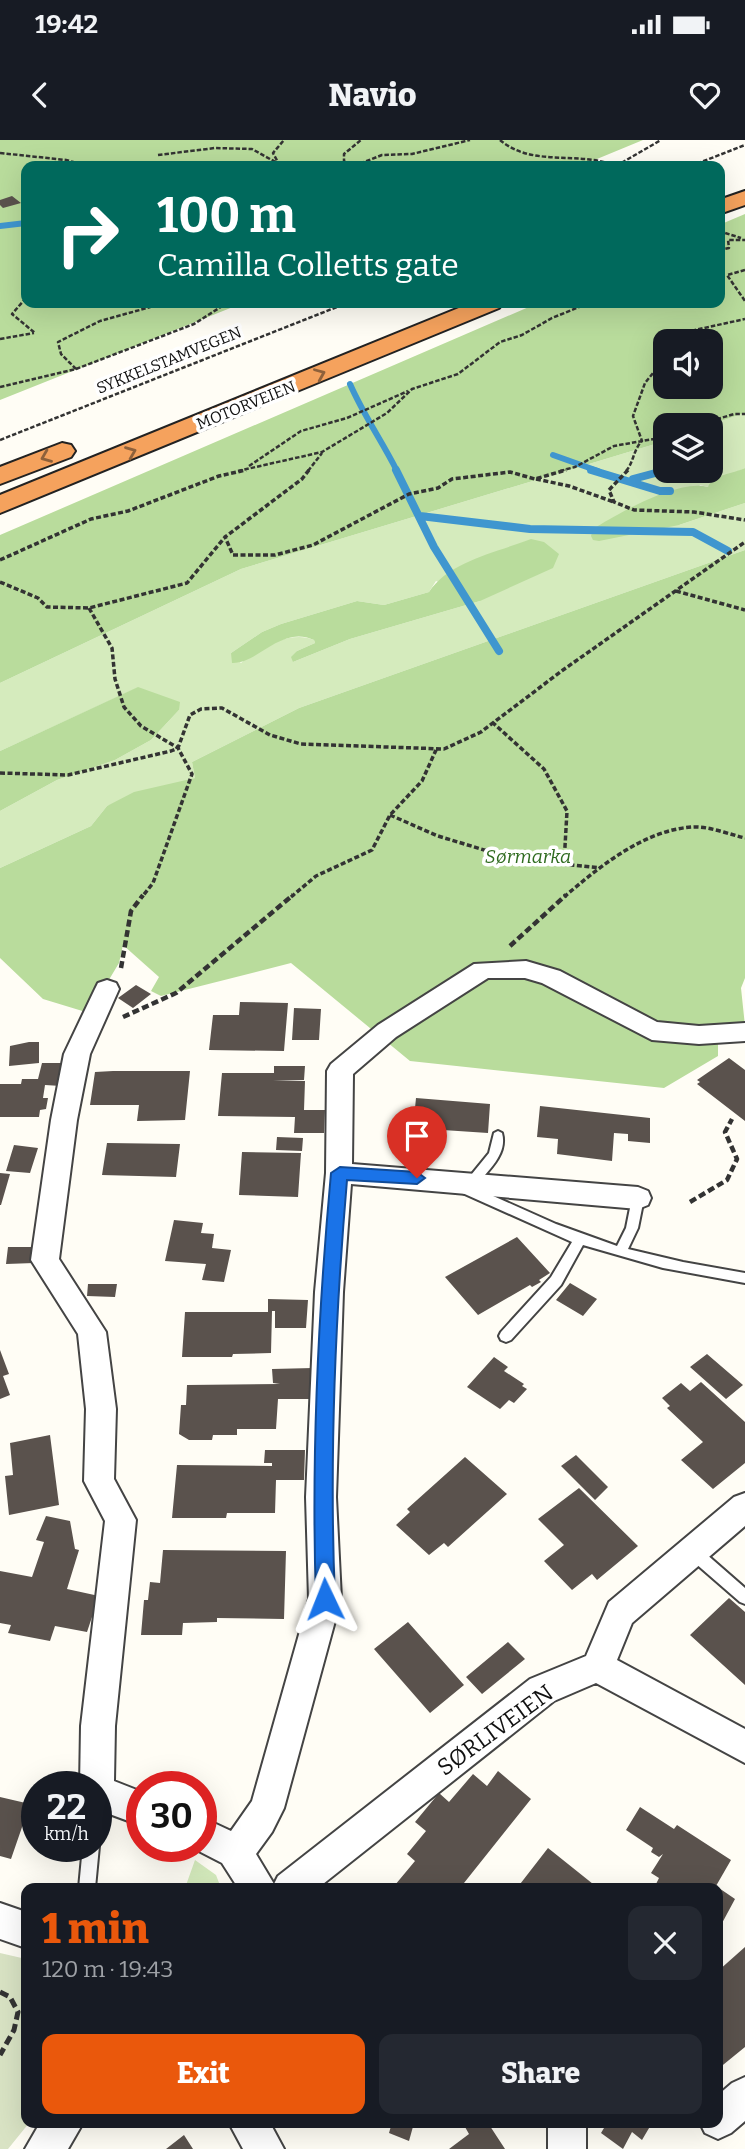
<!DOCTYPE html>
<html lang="en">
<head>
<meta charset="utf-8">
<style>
  body { margin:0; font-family:Bitter,serif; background:#242831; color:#f1f3f6; height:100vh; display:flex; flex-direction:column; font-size:26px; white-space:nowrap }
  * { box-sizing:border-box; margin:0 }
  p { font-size:23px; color:#9ea1a6 }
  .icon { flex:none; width:38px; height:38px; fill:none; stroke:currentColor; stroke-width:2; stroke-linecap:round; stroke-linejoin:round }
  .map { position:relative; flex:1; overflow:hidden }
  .side { position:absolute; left:21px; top:1743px; width:702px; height:245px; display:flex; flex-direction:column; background:#171b24; border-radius:14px; box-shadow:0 7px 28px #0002 }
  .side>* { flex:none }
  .guide { position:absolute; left:21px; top:21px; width:704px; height:147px; border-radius:14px; box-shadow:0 7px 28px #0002; background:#00695c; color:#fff; overflow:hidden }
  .buttons { position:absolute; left:653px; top:189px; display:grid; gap:14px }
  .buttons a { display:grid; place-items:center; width:70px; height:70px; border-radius:14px; background:#171b24; box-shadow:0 7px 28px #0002; font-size:35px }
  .speed { position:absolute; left:21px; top:1631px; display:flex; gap:14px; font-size:35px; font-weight:700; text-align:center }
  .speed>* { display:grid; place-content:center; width:91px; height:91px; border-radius:50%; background:#171b24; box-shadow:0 7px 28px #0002; line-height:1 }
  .speed small { font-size:18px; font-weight:400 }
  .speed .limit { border:10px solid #d22; background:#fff; color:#111 }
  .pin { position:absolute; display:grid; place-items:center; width:60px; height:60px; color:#fff; margin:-72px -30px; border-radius:50% 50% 50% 0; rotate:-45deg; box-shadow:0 0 7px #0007 }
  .pin .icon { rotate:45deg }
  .me { position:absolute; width:77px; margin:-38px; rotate:358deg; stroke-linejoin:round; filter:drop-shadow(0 0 5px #0008) }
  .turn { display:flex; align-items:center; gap:24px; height:147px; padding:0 21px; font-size:32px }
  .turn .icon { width:91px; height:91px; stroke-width:2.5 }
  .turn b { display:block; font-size:49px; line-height:60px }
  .round { display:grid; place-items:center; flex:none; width:74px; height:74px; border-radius:14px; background:#242831 }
  .overview { display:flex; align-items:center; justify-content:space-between; height:119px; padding:0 21px }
  h1 { font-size:42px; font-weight:800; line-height:52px; color:#ea580c }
  .action { display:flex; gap:14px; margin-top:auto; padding:14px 21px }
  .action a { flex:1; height:80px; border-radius:14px; background:#ea580c; color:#fff; font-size:28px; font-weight:800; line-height:80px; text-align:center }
  .action a+a { background:#242831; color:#f1f3f6 }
  .status { display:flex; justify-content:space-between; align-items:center; height:49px; padding:0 35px; background:#171b24; direction:ltr }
  .status svg { height:19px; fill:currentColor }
  header { display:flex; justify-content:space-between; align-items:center; height:91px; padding:0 21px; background:#171b24; font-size:32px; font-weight:800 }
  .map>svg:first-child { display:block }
  .green { fill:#d5ebbd; fill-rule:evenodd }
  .forest { fill:#b9dc9c; fill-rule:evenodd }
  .cemetery { fill:#d9e3c4 }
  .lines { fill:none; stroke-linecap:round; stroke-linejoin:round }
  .stream-far1 { stroke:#3f96cf; stroke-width:6 }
  .stream { stroke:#3f96cf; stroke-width:8 }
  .building { fill:#5a524d }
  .lane-casing { stroke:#444; stroke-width:4 }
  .street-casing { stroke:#444; stroke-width:4 }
  .highway-casing { stroke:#222; stroke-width:4 }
  .path-far3 { stroke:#333; stroke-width:2.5; stroke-dasharray:4.5 2; stroke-linecap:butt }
  .path-far2 { stroke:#333; stroke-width:3.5; stroke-dasharray:5 2.5; stroke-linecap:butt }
  .path-far1 { stroke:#333; stroke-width:4.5; stroke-dasharray:7 3.5; stroke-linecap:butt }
  .path { stroke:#333; stroke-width:5; stroke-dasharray:9 4.5; stroke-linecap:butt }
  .lane { fill:#fff; fill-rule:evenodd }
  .street { fill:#fff; fill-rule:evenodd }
  .highway { fill:#f5a25d; fill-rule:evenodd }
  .oneway { stroke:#8e613b }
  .route { fill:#1a73e8; stroke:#114b97; stroke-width:2 }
  .labels { text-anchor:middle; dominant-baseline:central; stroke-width:7; stroke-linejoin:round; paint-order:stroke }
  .far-street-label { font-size:16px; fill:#111; stroke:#fff }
  .park-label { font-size:19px; font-style:italic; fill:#2f6b1f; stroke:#fff }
  .near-street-label { font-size:23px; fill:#111; stroke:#fff }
</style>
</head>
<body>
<div class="status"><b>19:42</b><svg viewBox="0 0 49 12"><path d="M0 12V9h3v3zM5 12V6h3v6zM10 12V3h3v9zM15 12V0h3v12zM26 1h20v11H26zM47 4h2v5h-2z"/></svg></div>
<header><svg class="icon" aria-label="back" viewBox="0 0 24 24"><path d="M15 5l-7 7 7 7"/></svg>Navio<svg class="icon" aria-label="heart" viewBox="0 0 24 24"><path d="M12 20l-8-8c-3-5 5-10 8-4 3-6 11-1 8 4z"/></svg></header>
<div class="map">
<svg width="745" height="2009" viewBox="0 0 745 2009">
  <rect width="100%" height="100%" fill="#fffdf5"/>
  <!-- green -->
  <path class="green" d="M745 273V328L708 347 700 345 679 385 745 363V410L299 568 192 622 195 638 107 666 91 686 0 728V671L57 640 115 620 151 600 179 570 137 548 0 611V543L241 429 665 301V331H710L709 285ZM436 441 480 461 350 499 293 522 297 511 315 503 314 500C292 490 258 507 241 523L231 513 262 492 281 484 357 461 384 465 429 452Z
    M195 1720 216 1735 221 1748H185Z"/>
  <!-- forest -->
  <path class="forest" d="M0 0H643L580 26H26V163H243L0 260Z
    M745 74V273L709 285H665V301L241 429 0 543V395L538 163H719V85ZM710 201V247H665V201Z
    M745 328V363L679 385 599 401 593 400 591 396 593 389C619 373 678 339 708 347 713 334 733 334 745 328Z
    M531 399 544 402 559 414 553 428 480 461 350 499 293 522 291 517 297 511 315 503 314 500C281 485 258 524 232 523L231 513 262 492 281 484 357 461 384 465 429 452C449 421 498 412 531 399Z
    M745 410V838L741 848 745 886 718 888V916L664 948 410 921 291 823 161 856 151 851 159 837 123 805 119 823 89 873 43 859 0 818V728L91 686 107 666 134 652 195 638 192 622 299 568Z
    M138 547 180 562 179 570 151 600 115 620 57 640 0 671V611Z"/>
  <!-- cemetery -->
  <path class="cemetery" d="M0 1813 26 1819V1983H29L8 2009H0Z"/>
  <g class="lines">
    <!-- stream-far1 -->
    <path class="stream-far1" d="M0 86 26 83
      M350 244C364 276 382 301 397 331
      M553 315 598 331"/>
    <!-- stream -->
    <path class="stream" d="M396 330 434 407 499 511
      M591 330 660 351H670
      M633 339 663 331
      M420 376 530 389 693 392 728 411"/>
  </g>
  <!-- building -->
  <path class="building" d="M12 56 21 63 3 68 0 65V60Z
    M136 845 151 854 133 868 118 858Z
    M240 862 288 863 284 911 209 910 213 875H239Z
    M294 868 321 869 319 900H292Z
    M29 902H39V923L9 926 10 906Z
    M729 918 745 930V981L697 944 700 942 697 940Z
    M42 923H62L64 927 61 946 45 945 43 958H48L46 969 40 970 39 977H0V944H21L22 939H38Z
    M274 926H305L304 940 273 941H305L304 970H325L324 993H294L295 977 218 976 222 933H274Z
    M113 931H190L185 980 137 981 139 965H90L95 932Z
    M416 958 490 964 488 993 413 988Z
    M540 966 650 978V1003L628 1001V994L614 993 612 1021 557 1014 558 999 537 997Z
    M277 997 303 998 302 1011 276 1010Z
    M107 1003 180 1004 176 1037 102 1035Z
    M14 1005 38 1008 30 1033 6 1031Z
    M242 1012 301 1013 298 1057 239 1055Z
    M0 1033 10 1034 1 1065H0Z
    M174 1080 203 1083 201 1093 214 1094 212 1108 231 1110 224 1142 202 1140 206 1124 165 1121Z
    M517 1097 550 1133 539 1140 541 1142 532 1147 530 1145 478 1175 445 1137Z
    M8 1107H35L34 1123 6 1124Z
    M570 1143 597 1159 583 1176 556 1160Z
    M88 1144H117L115 1157 87 1156Z
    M268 1159 308 1160 306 1188H275V1171H272L271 1213 233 1214 232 1217H182L185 1172H268Z
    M0 1210 9 1234 3 1236 10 1255 0 1259Z
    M707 1214 743 1245 726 1259 690 1227Z
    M494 1217 508 1227 504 1231 524 1244 522 1246 527 1249 514 1263 509 1260 500 1269 467 1247Z
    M313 1228 314 1259H278L276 1289H237V1295H213L212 1300H189L179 1294 181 1265H186L187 1245 280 1244 273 1243 272 1229Z
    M701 1242 745 1282V1323L713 1349 681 1320 703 1302 667 1268 670 1266 662 1258 681 1243 690 1251Z
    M50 1295 59 1365 9 1375 5 1336 13 1335 10 1303Z
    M265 1310H305L304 1340H276L275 1373H227L226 1378H172L177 1325 272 1326V1323H264Z
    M576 1315 608 1347 595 1360 561 1326Z
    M465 1317 507 1354 448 1407 444 1403 429 1415 396 1385 410 1372 407 1369Z
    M579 1348 638 1406 597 1440 592 1434 572 1450 544 1421 564 1405 538 1379Z
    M46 1376 70 1381 75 1409 79 1410 67 1449 99 1456 87 1492 55 1486 50 1501 8 1493 11 1485 0 1483V1431L32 1437 44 1402 36 1400Z
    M163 1410 286 1411 284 1479 217 1478V1482L183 1483 182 1495H141L144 1460H148L150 1442 160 1443Z
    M729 1458 745 1472V1545L690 1495Z
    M408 1482 464 1545 430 1573 374 1509Z
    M508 1502 525 1519 482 1554 466 1537Z
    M498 1631 531 1659 460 1748H398L395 1745 415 1721 407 1714 426 1691 415 1682 439 1653 449 1662 473 1634 487 1646Z
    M0 1657 30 1664 11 1719 0 1716Z
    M640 1667 674 1689 677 1685 731 1720 716 1746 735 1759 721 1785 718 1783V1748H662L656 1744 659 1738 651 1733 663 1714 659 1717 651 1712 653 1708 626 1690Z
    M548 1708 598 1748H517Z
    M745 1807V1907L718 1929V1831Z
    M383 1983H414L409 2001 389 1993 391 1986Z
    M470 1983H488L505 2009H449L469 1994 465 1987Z
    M607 1983H652L642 2000 632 1992 623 2009 601 1993Z
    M184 1995 193 2009H166Z"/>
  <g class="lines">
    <!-- lane casing -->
    <g class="lane-casing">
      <path id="lane" d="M498 991 502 993C508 1014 488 1031 475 1046L473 1047 556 1084 617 1106 626 1088 632 1058 634 1055H642L644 1058 638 1088 628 1109 683 1122 745 1133V1143L663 1128 583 1105 561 1145 511 1200 506 1202 501 1200 499 1196 501 1192 551 1137 572 1102 458 1051 456 1048 458 1045 465 1044 467 1040 489 1013 494 993Z
        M692 1404 697 1406 745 1448V1464L740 1462 687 1416 685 1411 687 1406Z
        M96 1700 99 1706 95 1748H79L83 1706H96Z"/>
    </g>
    <!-- street casing -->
    <g class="street-casing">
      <path id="street" d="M526 821 560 831 657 882 699 886 745 883V901L699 904 652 900 542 843 525 838H488L396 897 353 934 352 1024 638 1047 648 1051 651 1058 648 1065 638 1069 351 1044 343 1152 336 1357 341 1459 284 1668 272 1692 256 1714 274 1744 278 1736 530 1539 586 1516 609 1462 734 1357 745 1353V1386L632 1483 617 1520 745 1589V1623L596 1543 554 1561 318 1748H238L222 1723 189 1706H201V1677L231 1691 252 1661 309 1459 306 1357 315 1152 326 1033 327 931 331 924 378 885 474 824Z
        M107 840 116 843 119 849 90 914 77 980 59 1119 106 1192 116 1269 114 1339 136 1380 115 1586 114 1641 142 1652V1686L96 1669V1647H80L81 1586 105 1381 84 1341 86 1269 78 1194 31 1120 51 980 64 914 95 849 98 843Z
        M0 1763 26 1772V1808L0 1799Z
        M745 1937V1981L731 1993 718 1999 705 1993 700 1983H718V1955L732 1943Z
        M40 1983H83L68 2009H25Z
        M229 1983H270L284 2009H243Z
        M548 1983H586V2009H548Z"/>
    </g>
    <!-- highway casing -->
    <g class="highway-casing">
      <path id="highway" d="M745 51V65L719 74V60Z
        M471 163H503L499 168 0 373V355Z
        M62 303 71 305 75 311 71 317 0 344V327Z"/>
    </g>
    <!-- path-far3 -->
    <path class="path-far3" d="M500 0C533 28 578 10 616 26
      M0 13 66 20 88 26
      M158 15 215 8 252 9 279 24
      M280 26 273 13 284 0
      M351 26 344 21V14L361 0
      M354 26 382 15 412 14 470 0
      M616 26 661 0
      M691 26 745 5
      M719 91 741 98
      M719 110 729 108 728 100H745
      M745 130 727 135 745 161
      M26 158 12 174 35 193
      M0 199 34 193
      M683 201 695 190 745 179
      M76 229 194 184 227 163
      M0 247 76 229 61 214 58 202 100 181 165 163
      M698 285 734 274H745
      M0 300 347 163
      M249 326 301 291 347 278 408 251
      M238 331 322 312 387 273 412 249 458 234 500 202 522 195 552 178 589 163
      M308 331 322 313
      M560 331 575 327 614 306 665 297
      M626 331C634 322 633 310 642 301L633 276 645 243 665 218"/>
    <!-- path-far2 -->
    <path class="path-far2" d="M309 330 302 339 225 397 233 415H275L313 405 409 354 438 348 452 339 510 332 535 339 566 330
      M628 330 609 350 614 362 634 370 694 372 745 380
      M536 339 569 346 614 362
      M0 420 91 379 128 371 219 336 246 330
      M0 442 38 458 47 467 89 468 187 443 225 397
      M676 451 745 470
      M89 468 112 508 115 539 124 567 141 586 178 608 192 634 153 743 142 757
      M492 582 544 629 567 671 564 724
      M0 633 68 635 171 611 178 608 190 575 201 569 222 568 270 595 301 604 444 609 481 592 563 530 745 402
      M390 675 438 696 514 719 601 728
      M291 757 316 736 372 710 390 675 422 641 436 610
      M564 757C599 727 644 690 692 687 709 686 728 694 745 698"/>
    <!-- path-far1 -->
    <path class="path-far1" d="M510 806 566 755
      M121 828 131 771 143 755
      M123 877 176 853 293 755
      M690 1062 727 1040 737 1019 725 992 732 979"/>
    <!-- path -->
    <path class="path" d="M0 1852 10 1857 18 1872 14 1890 0 1915"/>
    <!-- lane -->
    <use href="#lane" class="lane"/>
    <!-- street -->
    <use href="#street" class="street"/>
    <!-- highway -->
    <use href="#highway" class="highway"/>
  </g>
  <!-- one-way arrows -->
  <defs><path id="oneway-chevron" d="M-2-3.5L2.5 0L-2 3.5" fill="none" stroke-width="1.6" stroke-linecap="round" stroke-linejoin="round" transform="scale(1.75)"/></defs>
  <g class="oneway">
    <use href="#oneway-chevron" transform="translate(320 234) rotate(-23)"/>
    <use href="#oneway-chevron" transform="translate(131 312) rotate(-22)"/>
    <use href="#oneway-chevron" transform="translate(46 317) rotate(158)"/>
  </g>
  <!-- route -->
  <path class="route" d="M340 1027 417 1032 425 1038 417 1044 347 1040C335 1180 329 1319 335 1459L332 1465 325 1468 318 1465 316 1459C311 1316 318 1175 331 1033Z"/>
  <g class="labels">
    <!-- far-street labels -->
    <g class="far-street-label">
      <text transform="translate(169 220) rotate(-22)">SYKKELSTAMVEGEN</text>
      <text transform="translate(246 265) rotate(-22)">MOTORVEIEN</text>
    </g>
    <!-- park labels -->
    <g class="park-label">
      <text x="528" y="716">Sørmarka</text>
    </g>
    <!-- near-street labels -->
    <g class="near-street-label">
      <text transform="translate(495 1590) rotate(-36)">SØRLIVEIEN</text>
    </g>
  </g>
</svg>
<div class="buttons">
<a><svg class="icon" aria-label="sound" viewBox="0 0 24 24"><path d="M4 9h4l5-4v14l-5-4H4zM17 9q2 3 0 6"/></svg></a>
<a><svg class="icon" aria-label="layers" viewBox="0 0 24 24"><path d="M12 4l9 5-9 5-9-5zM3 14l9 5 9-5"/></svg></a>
</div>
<div class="speed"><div>22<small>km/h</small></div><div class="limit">30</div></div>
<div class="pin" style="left:417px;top:1038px;background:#d93025"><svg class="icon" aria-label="arrive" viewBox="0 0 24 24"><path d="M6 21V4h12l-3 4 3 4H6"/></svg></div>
<svg class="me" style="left:325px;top:1459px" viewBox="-20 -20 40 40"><path d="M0-17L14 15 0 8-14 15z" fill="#1a73e8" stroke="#fff" stroke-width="4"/></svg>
<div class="guide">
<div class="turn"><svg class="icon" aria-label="right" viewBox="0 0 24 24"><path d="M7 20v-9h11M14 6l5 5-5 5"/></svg><div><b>100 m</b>Camilla Colletts gate</div></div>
</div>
<section class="side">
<div class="overview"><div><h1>1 min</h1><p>120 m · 19:43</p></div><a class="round"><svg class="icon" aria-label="close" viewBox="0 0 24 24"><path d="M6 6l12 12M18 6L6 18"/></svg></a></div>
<div class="action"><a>Exit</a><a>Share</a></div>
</section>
</div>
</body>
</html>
